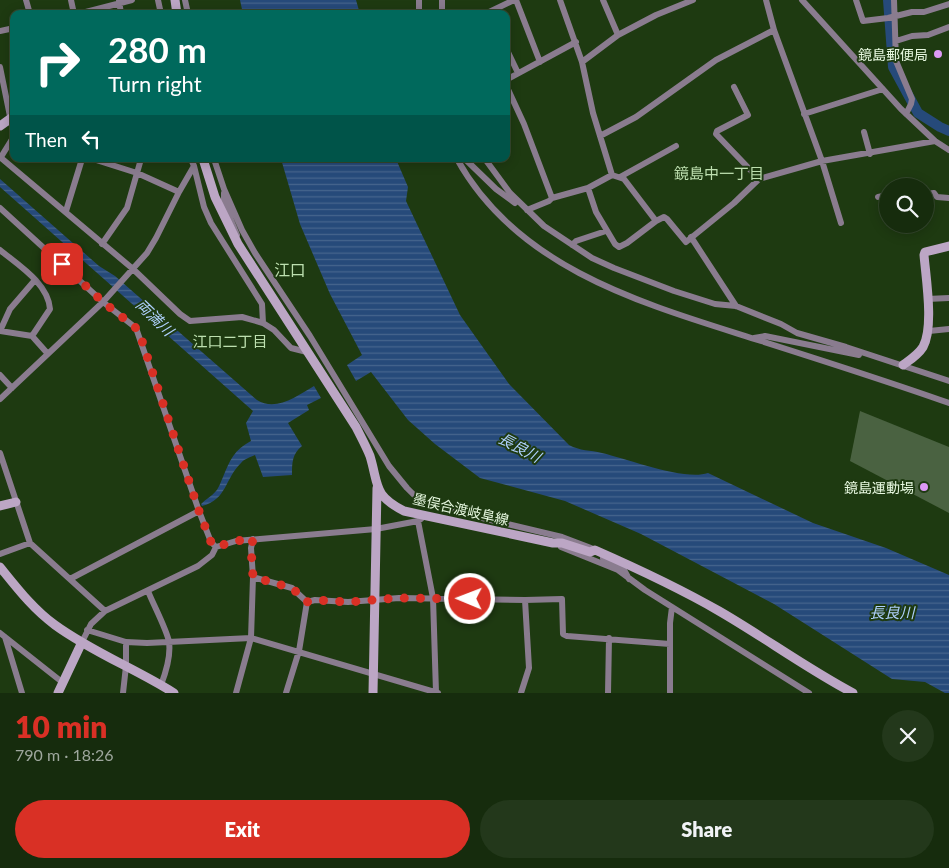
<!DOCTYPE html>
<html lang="en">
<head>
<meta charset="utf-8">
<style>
  body { margin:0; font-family:Lato,"Noto Sans JP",sans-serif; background:#23381b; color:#f1f3f6; height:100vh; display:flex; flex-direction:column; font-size:19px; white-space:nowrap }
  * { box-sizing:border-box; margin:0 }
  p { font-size:16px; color:#9ea79d }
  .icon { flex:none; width:28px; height:28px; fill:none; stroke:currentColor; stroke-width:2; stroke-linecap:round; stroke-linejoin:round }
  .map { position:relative; height:693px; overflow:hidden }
  .drawer { display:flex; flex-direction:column; background:#162c0d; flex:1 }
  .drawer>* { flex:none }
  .guide { position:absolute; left:10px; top:10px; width:500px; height:152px; border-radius:10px; box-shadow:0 2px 12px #0003,0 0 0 1px #35482e; background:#00695c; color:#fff; overflow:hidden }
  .fabs { position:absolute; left:879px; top:178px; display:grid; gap:10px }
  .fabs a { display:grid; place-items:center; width:55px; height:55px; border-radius:50%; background:#162c0d; box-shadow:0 2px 12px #0003,0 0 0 1px #35482e; font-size:25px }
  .pin { position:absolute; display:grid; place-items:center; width:42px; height:42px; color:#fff; margin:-21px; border-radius:10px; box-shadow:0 2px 8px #0006 }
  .me { position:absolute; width:55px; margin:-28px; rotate:271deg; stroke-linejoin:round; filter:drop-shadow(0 0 4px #0008) }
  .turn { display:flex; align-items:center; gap:18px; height:105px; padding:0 15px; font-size:22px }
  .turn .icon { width:65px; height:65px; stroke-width:2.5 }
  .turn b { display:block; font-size:35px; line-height:42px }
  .then { display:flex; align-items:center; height:48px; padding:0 15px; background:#0003; gap:10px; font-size:19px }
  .round { display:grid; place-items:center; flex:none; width:52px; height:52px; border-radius:26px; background:#23381b }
  .overview { display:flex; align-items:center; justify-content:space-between; height:85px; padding:0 15px }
  h1 { font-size:30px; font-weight:800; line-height:38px; color:#d93025 }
  .primary-button { display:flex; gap:10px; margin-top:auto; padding:10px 15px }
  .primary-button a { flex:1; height:58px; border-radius:30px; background:#d93025; color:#fff; font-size:20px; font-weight:800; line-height:58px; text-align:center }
  .primary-button a+a { background:#23381b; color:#f1f3f6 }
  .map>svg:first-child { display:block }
  .grass { fill:#4a6241 }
  .water { fill:url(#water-rules) }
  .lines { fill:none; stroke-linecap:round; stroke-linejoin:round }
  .river { stroke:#264a7a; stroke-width:10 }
  .street { stroke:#8a7c8f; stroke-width:6 }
  .secondary { stroke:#bca6c5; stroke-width:9 }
  .route { stroke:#d93025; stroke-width:9; stroke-dasharray:0 16.2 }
  .poi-dot { fill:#dc99f4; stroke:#1e3a11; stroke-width:2 }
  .labels { text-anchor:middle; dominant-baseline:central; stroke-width:4; stroke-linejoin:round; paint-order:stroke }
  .poi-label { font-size:14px; fill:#e7f8e0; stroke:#1e3a11; text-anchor:end }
  .street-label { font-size:14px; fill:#e7f8e0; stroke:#1e3a11 }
  .neighbourhood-label { font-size:15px; fill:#bddfaf; stroke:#1e3a11 }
  .water-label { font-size:15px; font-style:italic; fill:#afd0fd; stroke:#1e3a11 }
  .quarter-label { font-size:16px; fill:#bddfaf; stroke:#1e3a11 }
</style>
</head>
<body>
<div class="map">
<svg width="949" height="693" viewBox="0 0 949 693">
  <defs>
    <pattern id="water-rules" width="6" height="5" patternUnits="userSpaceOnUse" patternTransform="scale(1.25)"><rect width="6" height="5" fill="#264a7a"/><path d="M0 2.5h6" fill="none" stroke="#46658d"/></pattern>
  </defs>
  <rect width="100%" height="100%" fill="#1e3a11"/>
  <!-- grass -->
  <path class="grass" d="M860 411 949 447V513L850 461Z"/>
  <!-- water -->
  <path class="water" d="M240 0H356L360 14H243Z
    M281 159H396L408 187 406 201 460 315 509 384 569 445C580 451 590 450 602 453 628 459 684 481 708 473L813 523 886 548 949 575V693H945L925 682 892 679 774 604 641 534 565 501 480 478 435 444 408 420 371 372 356 381 347 365 362 355 330 294 300 224Z
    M0 179 99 266 115 276 257 400C276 412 297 396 314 386L321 398 307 405 309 410 288 423 302 446C292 454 292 463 292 475L263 477 255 455C251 457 244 459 241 463 225 478 227 500 202 506L201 504C206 499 212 496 216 491 219 488 221 481 223 477 230 460 234 450 251 441L246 423 253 411 0 187Z"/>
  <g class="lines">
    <!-- river -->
    <path class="river" d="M888 0 893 67 918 113 940 127 949 131"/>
    <!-- street -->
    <path class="street" d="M26 0 30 14
      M71 0 74 14
      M119 0 121 14
      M158 0 161 14
      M185 0 188 14
      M419 0V14
      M442 0V14
      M516 0 540 62
      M560 0 582 62 593 113 612 175
      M603 0 618 35
      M766 0 774 30 822 161 841 223
      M802 0 901 109 935 141 949 150
      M856 0 863 21 888 18 912 12H924L949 4
      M894 0 896 61 912 99 911 104 906 114
      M78 14 132 0
      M485 14 514 0
      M0 31 14 28
      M896 41 912 36 928 35 949 27
      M506 48 518 73
      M582 62 618 35 656 15 693 0
      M0 67 14 136
      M506 80 576 42
      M506 85 524 124 552 198
      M734 87 748 115 717 131 716 134 759 179
      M804 114 883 89
      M864 132 870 154
      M600 136 636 117 716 60 774 30
      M0 157 133 269 180 314 190 321 242 317 263 323 262 304 211 223 204 207 194 166
      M1 157 14 136
      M93 159 137 173 179 192
      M214 159 224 189 242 230 255 253 310 336 389 466 407 488 416 497 440 508 562 537 591 548
      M457 159C519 271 648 305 761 341 824 361 887 381 949 403
      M465 159 496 189 515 203
      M485 159 510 193 544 226 592 258 614 268 674 291 715 304 736 306 781 324 797 333 846 347 949 381
      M620 177 676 146
      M588 188 596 212 615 244 619 247 627 243 656 221
      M224 193V203L237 235
      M925 194 934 193 937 197 949 198
      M878 197 888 195
      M0 208 103 302 136 328 199 511 211 542 216 547
      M527 210 549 201 552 198 588 188 612 175 624 179 656 221 664 217 667 219 686 242 734 203 759 179 822 161 935 141
      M66 211 82 159
      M691 237 736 306
      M102 244 127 208 141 159
      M572 245 576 241 606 231
      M0 250C18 265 48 283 50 309L32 336
      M927 299 949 298
      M263 323 274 330 291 348 307 352
      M0 331 10 309 35 280
      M0 331 32 336 48 354
      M929 331 949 329
      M754 338 765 336 859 355
      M0 375 12 388
      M0 399 103 302 147 253 156 238 179 192 194 166 191 159
      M0 453 30 543 105 611 198 566 212 555 216 547 236 541 376 529 418 521
      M421 519 418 521 433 598 436 692
      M561 547 618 570 645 590 809 693
      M0 554 30 543
      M603 558 623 568 629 579
      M253 577 292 588 307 602
      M70 579 199 511
      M148 591C153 604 167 630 169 642 171 656 166 672 161 685
      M307 602 315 600 348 602 399 598 525 600 562 599 563 634 567 636 670 644
      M87 630 126 642V666L123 693
      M0 633 62 682
      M5 637 22 693
      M82 642 91 624 105 611
      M126 642 147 643 251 638 438 693
      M236 693 251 638 253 577 251 548 253 539
      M286 693 299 651 307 602
      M521 693 529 668 525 600
      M608 693 609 638
      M670 693V623L672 607"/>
    <!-- secondary -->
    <path class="secondary" d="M175 0 177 14
      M0 126 14 116
      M203 159 215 197 238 244 356 427C361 437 366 446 370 456 379 486 373 495 404 511L553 543H562L590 552 595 550C636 568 679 588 719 611 764 637 806 668 853 693
      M903 365C910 360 918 355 923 347 934 327 926 279 924 255L925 252 949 246
      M0 506 16 502
      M0 567C17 588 33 609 55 625 92 652 136 669 174 693
      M58 693 82 642
      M373 693 377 488"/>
  </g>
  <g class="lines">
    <!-- route -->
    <path class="route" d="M62 264 103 302 136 328 140 335 199 511 211 542 216 547 236 541 253 539 251 548 253 577 292 588 307 602 315 600 348 602 399 598 470 599"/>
  </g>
  <!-- markers -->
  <g class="poi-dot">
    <circle cx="938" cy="54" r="5"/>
    <circle cx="924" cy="487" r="5"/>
  </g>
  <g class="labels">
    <!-- poi labels -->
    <g class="poi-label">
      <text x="928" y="54">鏡島郵便局</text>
      <text x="914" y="487">鏡島運動場</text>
    </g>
    <!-- street labels -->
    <g class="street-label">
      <text transform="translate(461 509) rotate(13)">墨俣合渡岐阜線</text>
    </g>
    <!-- neighbourhood labels -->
    <g class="neighbourhood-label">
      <text x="719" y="173">鏡島中一丁目</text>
      <text x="230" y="341">江口二丁目</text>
    </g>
    <!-- water labels -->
    <g class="water-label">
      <text transform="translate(155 317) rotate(44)">両満川</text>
      <text transform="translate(520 447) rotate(28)">長良川</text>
      <text x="892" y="612">長良川</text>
    </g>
    <!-- quarter labels -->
    <g class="quarter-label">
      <text x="290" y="269">江口</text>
    </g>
  </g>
</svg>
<div class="fabs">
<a><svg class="icon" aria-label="search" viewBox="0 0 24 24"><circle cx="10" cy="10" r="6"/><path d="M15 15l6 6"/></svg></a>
</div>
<div class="pin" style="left:62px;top:264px;background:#d93025"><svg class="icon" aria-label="arrive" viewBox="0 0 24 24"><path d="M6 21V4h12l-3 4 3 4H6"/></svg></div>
<svg class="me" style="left:470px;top:599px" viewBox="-20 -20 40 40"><circle r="17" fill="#d93025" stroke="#fff" stroke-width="3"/><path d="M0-11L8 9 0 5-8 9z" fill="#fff"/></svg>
<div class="guide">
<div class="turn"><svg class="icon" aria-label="right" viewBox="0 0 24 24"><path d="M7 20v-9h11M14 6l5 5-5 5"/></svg><div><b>280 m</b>Turn right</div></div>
<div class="then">Then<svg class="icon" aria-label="left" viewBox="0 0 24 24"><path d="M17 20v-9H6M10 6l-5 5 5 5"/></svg></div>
</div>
</div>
<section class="drawer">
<div class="overview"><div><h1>10 min</h1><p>790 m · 18:26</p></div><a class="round"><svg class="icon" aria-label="close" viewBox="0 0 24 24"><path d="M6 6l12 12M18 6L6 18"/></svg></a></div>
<div class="primary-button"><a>Exit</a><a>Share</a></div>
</section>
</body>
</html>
